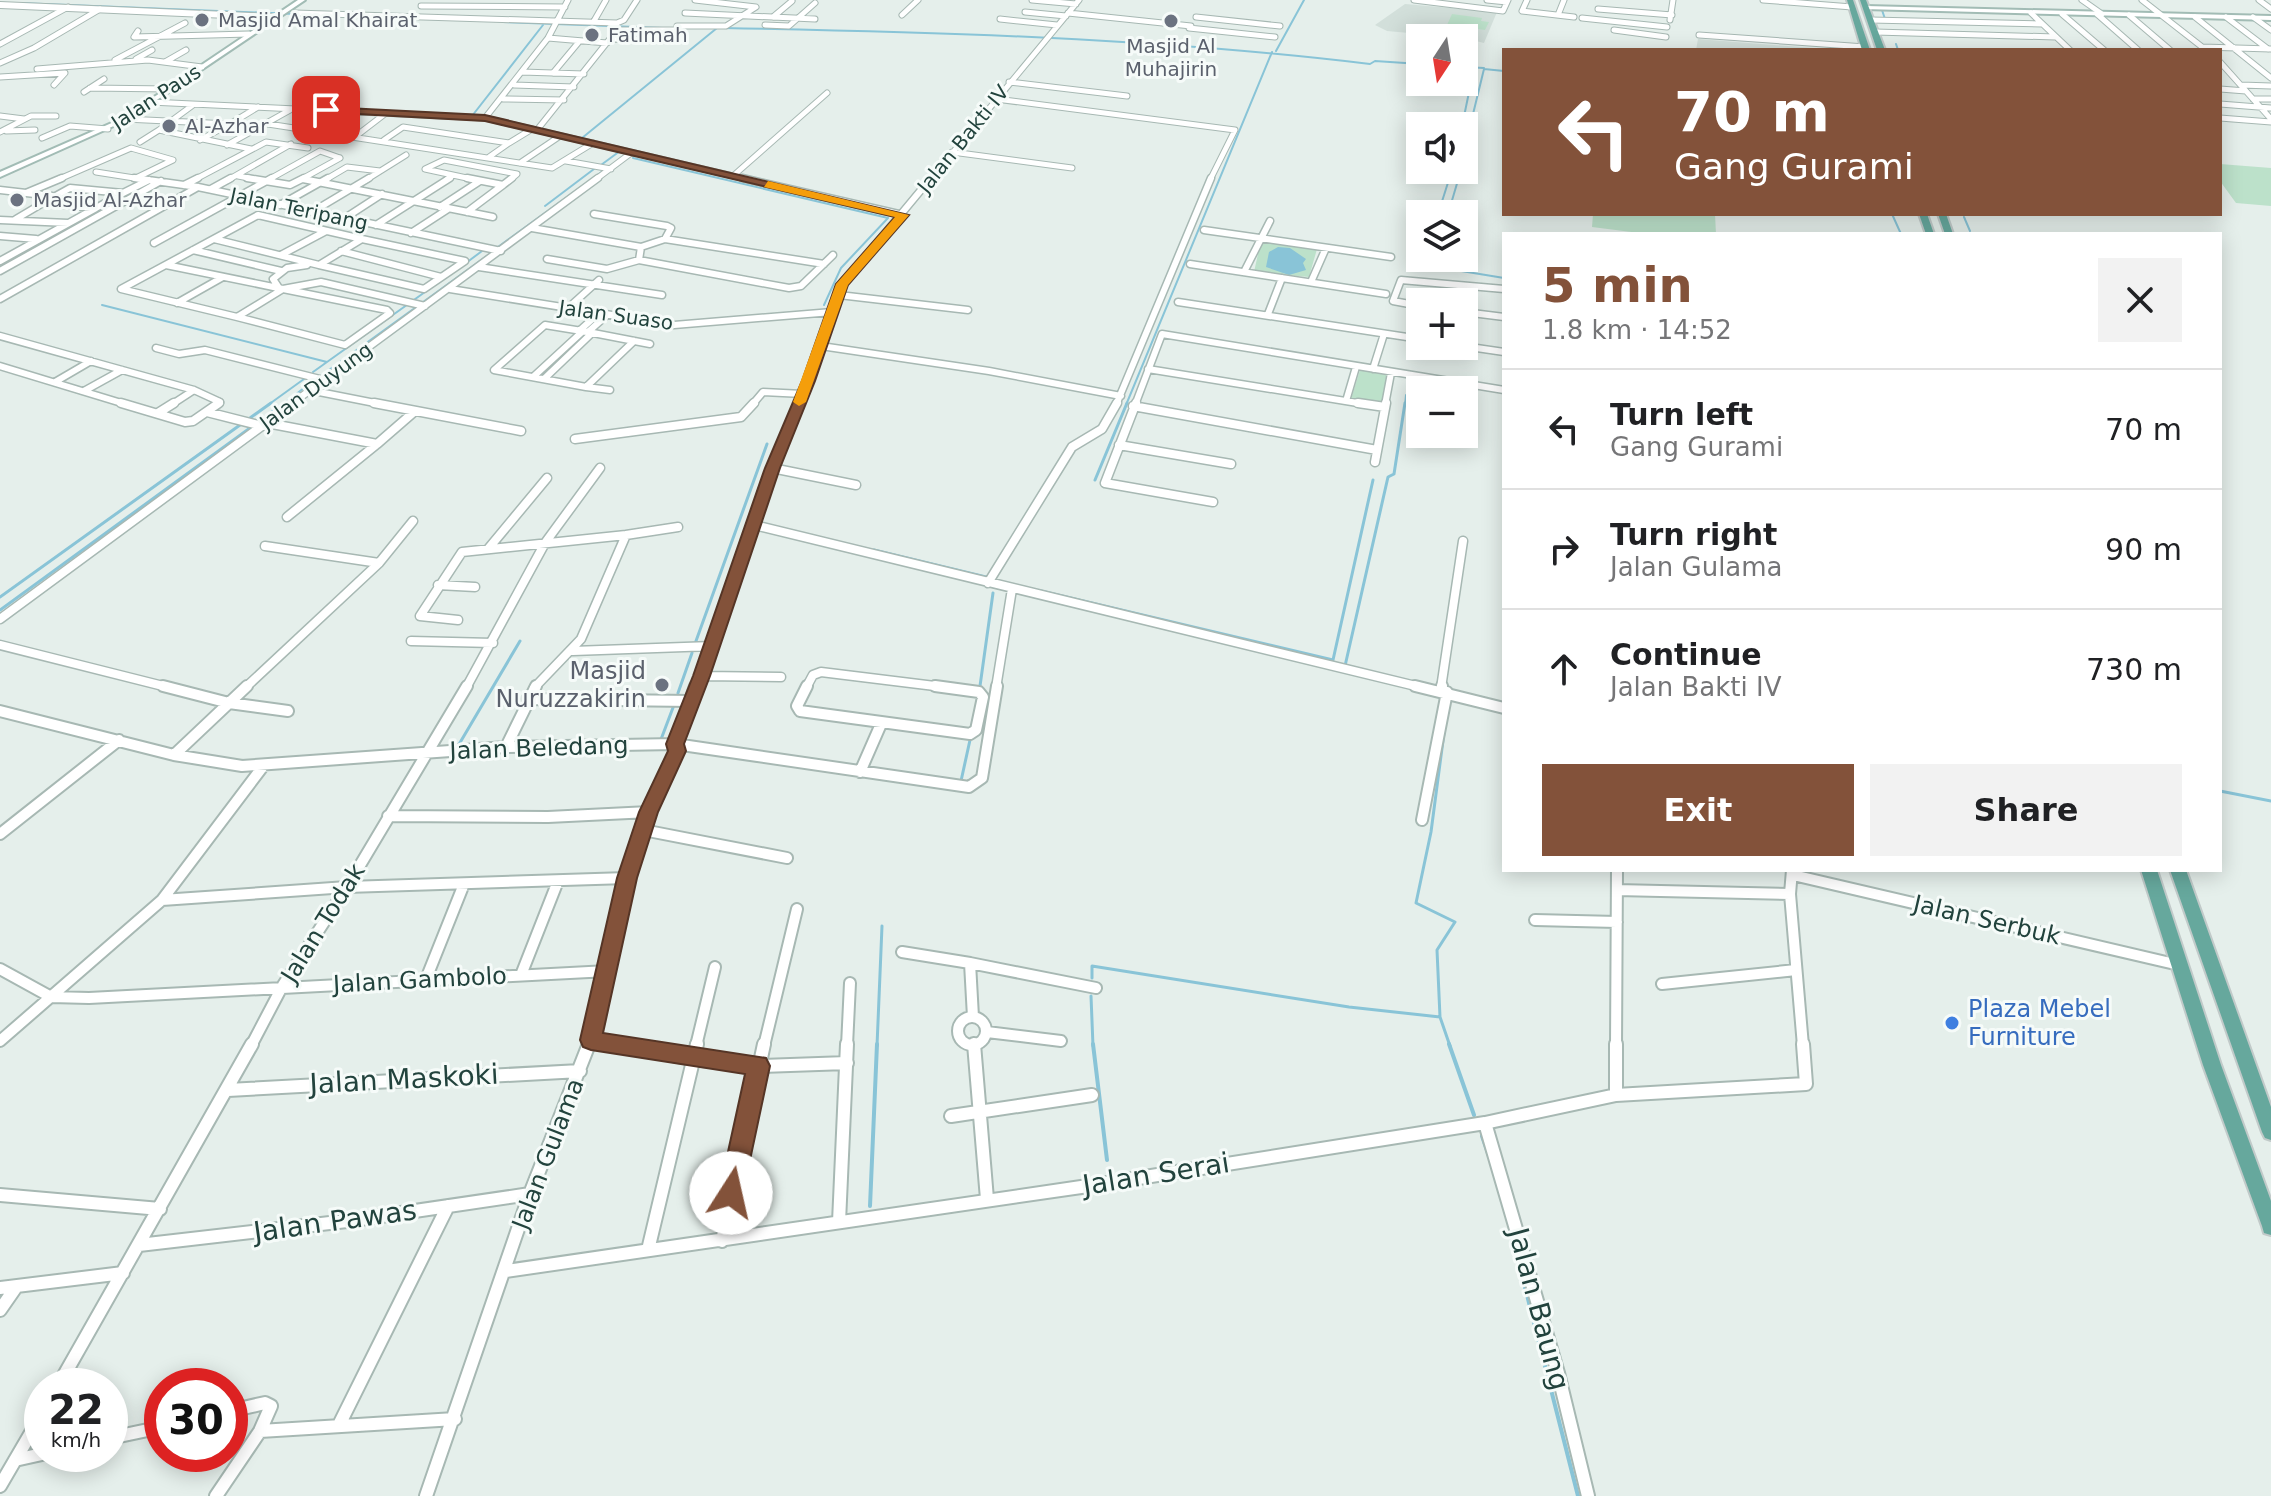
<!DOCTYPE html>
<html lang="en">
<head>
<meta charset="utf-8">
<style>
  body { margin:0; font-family:"DejaVu Sans",sans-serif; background:#f2f2f2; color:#202124; height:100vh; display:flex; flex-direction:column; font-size:30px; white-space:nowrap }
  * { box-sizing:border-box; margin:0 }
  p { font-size:26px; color:#757577 }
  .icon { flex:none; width:44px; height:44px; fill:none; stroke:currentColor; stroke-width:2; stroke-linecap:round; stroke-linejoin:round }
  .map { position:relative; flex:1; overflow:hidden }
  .details { position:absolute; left:1502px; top:232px; width:720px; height:640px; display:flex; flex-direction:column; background:#fff; border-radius:0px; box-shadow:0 4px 20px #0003 }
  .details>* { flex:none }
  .top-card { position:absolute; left:1502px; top:48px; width:720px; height:168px; border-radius:0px; box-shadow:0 4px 20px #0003; background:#83523a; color:#fff; overflow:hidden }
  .needle { width:52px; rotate:192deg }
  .controls { position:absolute; left:1406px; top:24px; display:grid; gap:16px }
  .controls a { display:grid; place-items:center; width:72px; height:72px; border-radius:0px; background:#fff; box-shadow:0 4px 20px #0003; font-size:40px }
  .speed { position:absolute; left:24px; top:1368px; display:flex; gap:16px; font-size:40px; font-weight:700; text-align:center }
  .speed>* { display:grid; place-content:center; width:104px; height:104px; border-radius:50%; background:#fff; box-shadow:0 4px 20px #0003; line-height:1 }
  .speed small { font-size:20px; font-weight:400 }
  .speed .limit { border:12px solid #d22; background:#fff; color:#111 }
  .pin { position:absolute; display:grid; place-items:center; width:68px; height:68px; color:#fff; margin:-34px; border-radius:16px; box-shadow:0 4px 12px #0006 }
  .me { position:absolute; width:88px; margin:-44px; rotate:10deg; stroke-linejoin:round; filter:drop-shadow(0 0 6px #0008) }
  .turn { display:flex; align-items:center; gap:28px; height:168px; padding:0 40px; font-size:36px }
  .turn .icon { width:104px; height:104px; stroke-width:2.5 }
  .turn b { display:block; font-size:56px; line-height:68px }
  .round { display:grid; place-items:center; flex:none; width:84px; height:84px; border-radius:0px; background:#f2f2f2 }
  .head { display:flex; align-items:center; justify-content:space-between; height:136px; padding:0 40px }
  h1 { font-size:48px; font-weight:700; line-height:60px; color:#83523a }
  .cta { display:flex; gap:16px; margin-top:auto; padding:16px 40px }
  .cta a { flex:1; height:92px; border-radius:0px; background:#83523a; color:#fff; font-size:32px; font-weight:700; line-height:92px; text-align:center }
  .cta a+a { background:#f2f2f2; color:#202124 }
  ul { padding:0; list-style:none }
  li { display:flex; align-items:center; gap:24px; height:120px; padding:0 40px; border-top:2px solid #e0e0e0 }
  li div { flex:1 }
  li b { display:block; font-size:30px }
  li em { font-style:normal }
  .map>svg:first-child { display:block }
  .built { fill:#d2dfda }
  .green { fill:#bce1ca }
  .water { fill:#89c4d7 }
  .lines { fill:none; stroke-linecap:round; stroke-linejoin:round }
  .stream-far2 { stroke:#89c4d7; stroke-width:2 }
  .stream-far1 { stroke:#89c4d7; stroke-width:3 }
  .stream { stroke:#89c4d7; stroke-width:4 }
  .minor-far4-casing { stroke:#a7b8b3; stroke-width:7 }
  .minor-far3-casing { stroke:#a7b8b3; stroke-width:9 }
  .minor-far2-casing { stroke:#a7b8b3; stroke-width:11 }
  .minor-far1-casing { stroke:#a7b8b3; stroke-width:14 }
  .minor-casing { stroke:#a7b8b3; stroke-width:16 }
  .tertiary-casing { stroke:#a7b8b3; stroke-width:8 }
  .secondary-casing { stroke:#a2bcb5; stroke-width:4 }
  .primary-casing { stroke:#c1cac9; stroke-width:4 }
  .minor-far4 { stroke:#fff; stroke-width:5 }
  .minor-far3 { stroke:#fff; stroke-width:6 }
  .minor-far2 { stroke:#fff; stroke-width:8 }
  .minor-far1 { stroke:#fff; stroke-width:10 }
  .minor { stroke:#fff; stroke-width:12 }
  .tertiary { stroke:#fff; stroke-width:6 }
  .secondary { fill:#fff; fill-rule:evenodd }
  .primary { fill:#66a89d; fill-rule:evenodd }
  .route { fill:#83523a; stroke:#553526; stroke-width:2 }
  .slow { fill:#f59e0b }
  .worship-dot { fill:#6b7280; stroke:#f6fbf9; stroke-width:3 }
  .shop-dot { fill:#3f7fe0; stroke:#f6fbf9; stroke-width:3 }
  .labels { text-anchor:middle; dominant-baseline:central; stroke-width:6; stroke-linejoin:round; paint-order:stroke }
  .far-worship-label { font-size:20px; fill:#5b616d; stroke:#f6fbf9; text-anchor:start }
  .far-street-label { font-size:20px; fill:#22433d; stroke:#f6fbf9 }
  .worship-label { font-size:24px; fill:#5b616d; stroke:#f6fbf9; text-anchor:end }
  .street-label { font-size:24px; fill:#22433d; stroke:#f6fbf9 }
  .shop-label { font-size:24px; fill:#366cbe; stroke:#f6fbf9; text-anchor:start }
  .near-street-label { font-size:28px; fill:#22433d; stroke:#f6fbf9 }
</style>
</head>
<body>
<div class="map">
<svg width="2271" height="1496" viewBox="0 0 2271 1496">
  <rect width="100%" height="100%" fill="#e5efeb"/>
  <!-- built -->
  <path class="built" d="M1405 4 1497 12 1484 43 1464 38 1387 31 1375 25Z
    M1698 39 1839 50H1696Z"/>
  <!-- green -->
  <path class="green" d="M1452 14 1482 18 1481 21 1489 22 1485 30 1470 28 1467 38 1443 34 1445 26 1458 27 1447 25Z
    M2220 164 2271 168V206L2236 203 2220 181Z
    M1593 214H1715L1716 234H1647L1592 227Z
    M1270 242 1317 249 1309 277 1254 272 1260 245Z
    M1360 370 1387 374 1381 405 1351 399Z"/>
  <!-- water -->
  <path class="water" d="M1278 247 1290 248 1306 259 1303 263 1306 270 1289 275 1266 267 1269 252Z"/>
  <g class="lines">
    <!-- stream-far2 -->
    <path class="stream-far2" d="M19 3 295 14
      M1882 10 1885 19
      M503 22 663 28
      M723 28C939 32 1155 38 1370 64L1375 61 1420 64
      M1896 44 1898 50
      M1276 51 1304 0
      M1464 67 1484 68
      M472 116 543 25
      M1462 126 1473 73 1468 72
      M582 138 717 28
      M1464 151 1484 69 1504 71
      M633 158 888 218 841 268 824 305
      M601 165 620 151
      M545 206 594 169
      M1438 214 1452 170
      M1448 214 1461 170
      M1892 214 1901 234
      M1964 217 1970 231
      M498 247 603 171
      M1427 258V267
      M1438 258 1437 267 1504 278
      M466 263 482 251
      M102 305 327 362
      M313 372 453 272
      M322 375 491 253
      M268 405 304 379
      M282 405 313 381
      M1126 405 1272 52
      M1405 405 1406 395"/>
    <!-- stream-far1 -->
    <path class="stream-far1" d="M250 418 271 403
      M260 421 284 403
      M1095 480 1127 403
      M874 550 986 577
      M1041 591 1333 660 1373 480
      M0 597 240 425
      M0 610 250 428
      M696 641 767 444
      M1345 666 1388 477 1394 474 1405 403
      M980 686 993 593
      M678 693 692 653
      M1444 733 1431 832 1416 903 1455 922 1437 950 1440 1017 1450 1046
      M660 742 674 705
      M458 746 520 641
      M961 781 970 740
      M2220 791 2271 801
      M1092 978V966L1349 1007 1440 1017
      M1091 996 1093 1046
      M877 1046 882 926"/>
    <!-- stream -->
    <path class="stream" d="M1093 1044 1107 1160
      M1449 1044 1474 1115
      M1482 1136 1489 1156
      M870 1206 877 1044
      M1510 1228 1578 1496"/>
    <!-- minor-far4 casing -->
    <g class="minor-far4-casing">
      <path id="minor-far4" d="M1032 0 1076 4
        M1414 0 1503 11 1508 0
        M1487 0 1507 2
        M1527 0 1522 11 1574 17
        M1763 0 1852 7
        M2082 0 2102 14
        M2142 0 2206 50
        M2259 0 2271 9
        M421 6 565 7
        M1598 9 1672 15
        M1025 12 1066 16
        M295 13 617 23 624 20 637 0
        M685 13 815 19
        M1068 13 1191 26
        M2031 13 2070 50
        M2062 14 2104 50
        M2097 14 2138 50
        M902 15 918 0
        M1558 15 1564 0
        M2129 15 2170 50
        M773 17 792 1
        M1196 17 1280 26
        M2195 17 2271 78
        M2226 17 2268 49
        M2253 17 2271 30
        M1582 18 1667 27
        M1000 19 1057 25
        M1670 20 1673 0
        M1871 20 2042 24
        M594 21 606 0
        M765 25 789 26 815 3
        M677 26H726L756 7 695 0
        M1189 28 1275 37
        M1614 30 1666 37
        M138 31 134 37 249 34
        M1875 32 2055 37
        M1699 35 1865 47
        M548 38 607 43
        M611 39 672 40
        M0 44 68 7
        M2202 47 2271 49
        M136 59 152 50
        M115 60 185 23
        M165 62 186 50
        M2220 62 2271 119
        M0 63 34 48 100 9
        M37 69 148 60 202 67
        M522 72 584 74
        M553 73 578 43
        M0 77 65 73 54 85
        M1009 82 1127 96
        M514 85 574 87
        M2241 85 2271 86
        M90 88 170 89
        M2220 89 2246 91
        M84 92 104 79
        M503 99 564 100
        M996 99 1235 130 1210 180
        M2253 99H2271
        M150 102 485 118 750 180
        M2220 104 2271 108
        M193 105 159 130 251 149
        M0 116 24 119
        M485 118 548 38 568 0
        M2220 118 2271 122
        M125 119 230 124 200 140
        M230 124 258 107
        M268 124 552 168 593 143
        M301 128 326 110
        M537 130 617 30H680
        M6 131 35 130
        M0 132 31 116H56
        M329 132 355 111
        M356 136 386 113
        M42 138 70 126 108 129
        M384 140 403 127 509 143 489 157
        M140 142 159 130
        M509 143 532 129
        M227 145 290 110
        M952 152 1072 168
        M566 161 611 169
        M520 163 560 136
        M96 172 147 180
        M238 176 259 180
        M733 176 827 93
        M57 180 131 148 173 160 136 178
        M194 180 266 142 308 148
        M228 180 291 144
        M268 180 320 151 340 158
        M300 180 340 158
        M325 180 347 167 380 171
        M366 180 406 155
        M446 180 452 176
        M476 180 425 169 444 160 517 174 510 180
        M595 180 631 153
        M930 180 1079 0"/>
    </g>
    <!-- minor-far3 casing -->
    <g class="minor-far3-casing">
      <path id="minor-far3" d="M134 178 198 187 501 251
        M247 178 290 185 304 178
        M467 178 503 185
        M742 178 903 215
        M303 179 493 217
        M184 185 198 178
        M503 185 512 178
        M211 189 231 178
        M0 190 52 196
        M26 193 62 178
        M280 205 328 178
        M440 207 480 181
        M96 208 123 193
        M312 212 369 178
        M467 212 503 185
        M594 214 667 226 671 228 665 239
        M345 218 382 194
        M16 219 43 203
        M0 220 68 223
        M376 225 450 178
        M532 228 641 247 639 260 789 288 801 286 833 255
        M1204 230 1391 257
        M411 233 448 209
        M0 236 36 239
        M214 239 319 265
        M362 239 465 261 424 289 319 265Z
        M154 243 272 178
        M641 247 665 239 824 264
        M193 250 281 271
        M341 251 441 277
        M281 255 326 231
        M547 259 607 269 639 260
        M0 261 96 208 43 203 70 188 123 193 149 180
        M1190 264 1386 294
        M166 265 283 289
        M479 267 662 295
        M0 271 161 181
        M1244 272 1270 221
        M1311 282 1326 248
        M279 288 273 279 287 268 307 265
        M283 289 387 310 390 313 345 345 237 317Z
        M283 289 321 282 425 306
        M450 289 674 325 832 312
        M839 295 968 310
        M0 299 198 187
        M1178 302 1420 339
        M177 303 223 277
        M1420 306 1393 301 1401 280 1504 289
        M567 309 599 280
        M1464 312 1504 317
        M1268 314 1282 278
        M237 317 121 289 258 215 362 239
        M579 331 598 314
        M588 332 650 344
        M0 336 194 390 220 402 216 405
        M821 346 989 371 1121 396
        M1463 346 1504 352
        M156 348 179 354 205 350 324 380
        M0 366 128 405
        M1148 369 1370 405
        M1373 369 1384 334
        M533 377 583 331
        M544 379 592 333
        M55 382 91 361
        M586 387 494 370 545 325 588 332 607 315
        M309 390 385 405
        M610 390 586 387 634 341
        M84 391 122 370
        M1346 401 1356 367
        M171 405 194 390
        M290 405 598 178
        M752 405 763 392 803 394
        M799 405 843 284 931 178
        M1116 405 1211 178
        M1135 405 1162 334 1504 390
        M1385 405 1391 373"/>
    </g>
    <!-- minor-far2 casing -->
    <g class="minor-far2-casing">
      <path id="minor-far2" d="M121 403 185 422 193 421 219 403
        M374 403 521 431
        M1136 403 1105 483 1213 502
        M1358 403 1385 407
        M1133 406 1377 450
        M207 412 262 426
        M158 413 174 403
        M267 423 377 444 415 411
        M575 439 741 417 754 403
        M1119 445 1231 464
        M1375 462 1386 403
        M772 468 856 485
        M287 517 377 444
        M754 525 1424 688
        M265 546 379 563
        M488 549 547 478
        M988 583 1072 447 1102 429 1117 403
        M438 585 475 587
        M0 619 293 403
        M458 620 420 616 462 552 626 535
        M411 641 493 643
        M0 645 171 688
        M573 651 712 646
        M702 676 781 677
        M245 688 379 563 413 521
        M466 688 545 543 600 468
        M534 688 581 639 626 535 678 527
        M695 688 772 468 800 403
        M806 688 813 675 821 672 951 688
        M996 688 1012 589
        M1441 688 1463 541"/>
    </g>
    <!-- minor-far1 casing -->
    <g class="minor-far1-casing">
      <path id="minor-far1" d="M163 686 229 703 288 711
        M807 686 797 706 800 711 970 734 976 730 983 697 979 692 935 686
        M1415 686 1504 708
        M1441 690 1442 686
        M527 699 692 701
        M0 711 174 755 242 766 506 747 675 744 969 787 982 778 997 686
        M506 747 536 686
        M174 755 247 686
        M860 772 881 724
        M388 816 548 817 649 812
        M1422 820 1447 692
        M643 830 787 858
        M0 834 119 740
        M1792 870 1790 894 1803 1046
        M1793 875 2179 965
        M1617 890 1790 894
        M162 900 347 887 627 878
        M1535 920 1617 922
        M902 952 970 963
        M0 969 51 997 89 998 608 971
        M521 975 558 881
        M426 979 464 884
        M1662 984 1796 970
        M958 1031a14 14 0 1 1 28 0a14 14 0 1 1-28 0Z
        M973 1017 970 963 1096 988
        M987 1032 1061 1041
        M591 1040 624 1046
        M0 1041 162 900 264 765
        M251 1046 283 985 347 887 467 686
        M589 1046 627 878 649 812 677 751 675 744 695 686
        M696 1046 715 967
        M764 1046 797 909
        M847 1046 850 983
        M1616 1046 1617 870"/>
    </g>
    <!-- minor casing -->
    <g class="minor-casing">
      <path id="minor" d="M613 1044 693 1059 759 1066 847 1063
        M974 1044 987 1199
        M228 1090 580 1071
        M1616 1095V1044
        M951 1116 1092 1095
        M1485 1123 1558 1373 1588 1496
        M0 1195 160 1209
        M839 1222 847 1044
        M722 1241 764 1044
        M139 1245 347 1221 530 1194
        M648 1250 697 1044
        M506 1271 1088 1186 1485 1123 1616 1095 1806 1084 1803 1044
        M0 1288 123 1273
        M0 1310 16 1287
        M58 1386 252 1044
        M339 1425 448 1206
        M260 1431 455 1419
        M110 1438 162 1427
        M15 1460 42 1454
        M0 1486 42 1414
        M216 1496 260 1431 271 1406 265 1403 230 1411
        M426 1496 530 1194 589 1044"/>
    </g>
    <!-- tertiary casing -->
    <g class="tertiary-casing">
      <path id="tertiary" d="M0 5 273 17"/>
    </g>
    <!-- secondary casing -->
    <g class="secondary-casing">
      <path id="secondary" d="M298 0H305L127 120 0 177V172L123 118Z
        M1866 6 2271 16V20L1864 9Z"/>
    </g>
    <!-- primary casing -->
    <g class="primary-casing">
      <path id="primary" d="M1847 0H1853L1870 50H1862Z
        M1860 0H1866L1885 50H1877Z
        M1919 214H1927L1934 234H1926Z
        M1938 214H1946L1953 234H1945Z
        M2141 870H2157L2221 1065 2271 1201V1235L2264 1233 2262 1226 2203 1065Z
        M2170 870H2186L2271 1107V1140L2265 1138 2262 1132Z"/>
    </g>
    <!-- minor-far4 -->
    <use href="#minor-far4" class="minor-far4"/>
    <!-- minor-far3 -->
    <use href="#minor-far3" class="minor-far3"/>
    <!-- minor-far2 -->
    <use href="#minor-far2" class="minor-far2"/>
    <!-- minor-far1 -->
    <use href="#minor-far1" class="minor-far1"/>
    <!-- minor -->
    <use href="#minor" class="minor"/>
    <!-- tertiary -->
    <use href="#tertiary" class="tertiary"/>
    <!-- secondary -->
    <use href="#secondary" class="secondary"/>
    <!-- primary -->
    <use href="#primary" class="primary"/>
  </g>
  <!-- route -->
  <path class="route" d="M326 107 485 115 909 215 848 285 815 381 780 468 710 676 684 744 686 751 658 812 637 878 603 1033 766 1058 770 1066 743 1193 739 1201 731 1204 722 1201 719 1193 745 1074 591 1050 583 1047 580 1040 617 878 639 812 668 751 666 744 693 676 765 468 802 381 836 284 895 217 485 121 322 112Z"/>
  <!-- slow -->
  <path class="slow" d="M768 181 909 215 848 285 806 402 799 406 793 402 836 284 895 217 764 187Z"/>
  <!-- markers -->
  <g class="worship-dot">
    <circle cx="202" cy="20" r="8"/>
    <circle cx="1171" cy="21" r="8"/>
    <circle cx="592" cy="35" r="8"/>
    <circle cx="169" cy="126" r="8"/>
    <circle cx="17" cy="200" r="8"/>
    <circle cx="662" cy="685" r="8"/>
  </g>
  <circle class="shop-dot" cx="1952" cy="1023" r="8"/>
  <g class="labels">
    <!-- far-worship labels -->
    <g class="far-worship-label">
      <text x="218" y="20">Masjid Amal Khairat</text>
      <text x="608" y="35">Fatimah</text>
      <text x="1171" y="46" text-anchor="middle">Masjid Al<tspan x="1171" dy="23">Muhajirin</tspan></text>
      <text x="185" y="126">Al-Azhar</text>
      <text x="33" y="200">Masjid Al-Azhar</text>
    </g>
    <!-- far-street labels -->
    <g class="far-street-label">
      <text transform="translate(156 97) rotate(-33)">Jalan Paus</text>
      <text transform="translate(963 139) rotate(-51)">Jalan Bakti IV</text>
      <text transform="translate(299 209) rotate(12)">Jalan Teripang</text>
      <text transform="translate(616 315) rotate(8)">Jalan Suaso</text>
      <text transform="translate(316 386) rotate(-36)">Jalan Duyung</text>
    </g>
    <!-- worship labels -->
    <g class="worship-label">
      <text x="646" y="671">Masjid<tspan x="646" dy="28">Nuruzzakirin</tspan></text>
    </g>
    <!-- street labels -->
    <g class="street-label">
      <text transform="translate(539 748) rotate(-2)">Jalan Beledang</text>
      <text transform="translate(1987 920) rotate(13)">Jalan Serbuk</text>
      <text transform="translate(323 923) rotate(-58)">Jalan Todak</text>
      <text transform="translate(420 980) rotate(-3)">Jalan Gambolo</text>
      <text transform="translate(548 1154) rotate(-69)">Jalan Gulama</text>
    </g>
    <!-- shop labels -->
    <g class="shop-label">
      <text x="1968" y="1009">Plaza Mebel<tspan x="1968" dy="28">Furniture</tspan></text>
    </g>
    <!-- near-street labels -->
    <g class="near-street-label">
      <text transform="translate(404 1079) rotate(-3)">Jalan Maskoki</text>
      <text transform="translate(1156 1174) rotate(-9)">Jalan Serai</text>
      <text transform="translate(335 1221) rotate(-8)">Jalan Pawas</text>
      <text transform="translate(1539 1309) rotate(75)">Jalan Baung</text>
    </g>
  </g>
</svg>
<div class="controls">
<a><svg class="needle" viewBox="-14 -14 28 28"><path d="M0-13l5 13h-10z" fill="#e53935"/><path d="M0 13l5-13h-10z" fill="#757577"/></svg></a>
<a><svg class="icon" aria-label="sound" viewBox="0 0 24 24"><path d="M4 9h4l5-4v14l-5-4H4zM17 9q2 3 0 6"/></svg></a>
<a><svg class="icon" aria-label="layers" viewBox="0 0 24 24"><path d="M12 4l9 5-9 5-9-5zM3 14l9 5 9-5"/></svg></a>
<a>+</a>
<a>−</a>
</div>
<div class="speed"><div>22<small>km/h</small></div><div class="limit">30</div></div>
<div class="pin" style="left:326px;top:110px;background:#d93025"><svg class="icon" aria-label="arrive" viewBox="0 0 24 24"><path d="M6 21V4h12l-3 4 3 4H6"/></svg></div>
<svg class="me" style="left:731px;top:1193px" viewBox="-20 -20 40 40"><circle r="19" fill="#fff"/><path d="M0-13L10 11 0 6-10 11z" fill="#83523a"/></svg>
<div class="top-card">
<div class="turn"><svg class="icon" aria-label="left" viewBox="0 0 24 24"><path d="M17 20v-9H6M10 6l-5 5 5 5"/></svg><div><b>70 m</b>Gang Gurami</div></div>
</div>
<section class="details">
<div class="head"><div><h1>5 min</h1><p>1.8 km · 14:52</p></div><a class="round"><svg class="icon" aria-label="close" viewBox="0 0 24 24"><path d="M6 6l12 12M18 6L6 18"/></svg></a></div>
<ul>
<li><svg class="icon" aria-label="left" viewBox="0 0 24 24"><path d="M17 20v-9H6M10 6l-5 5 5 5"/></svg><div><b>Turn left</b><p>Gang Gurami</p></div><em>70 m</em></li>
<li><svg class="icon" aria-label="right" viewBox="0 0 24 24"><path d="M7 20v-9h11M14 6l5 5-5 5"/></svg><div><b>Turn right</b><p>Jalan Gulama</p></div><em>90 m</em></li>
<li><svg class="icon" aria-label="ahead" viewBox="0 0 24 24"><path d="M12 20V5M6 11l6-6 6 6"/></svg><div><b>Continue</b><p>Jalan Bakti IV</p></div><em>730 m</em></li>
</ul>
<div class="cta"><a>Exit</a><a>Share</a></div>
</section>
</div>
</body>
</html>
